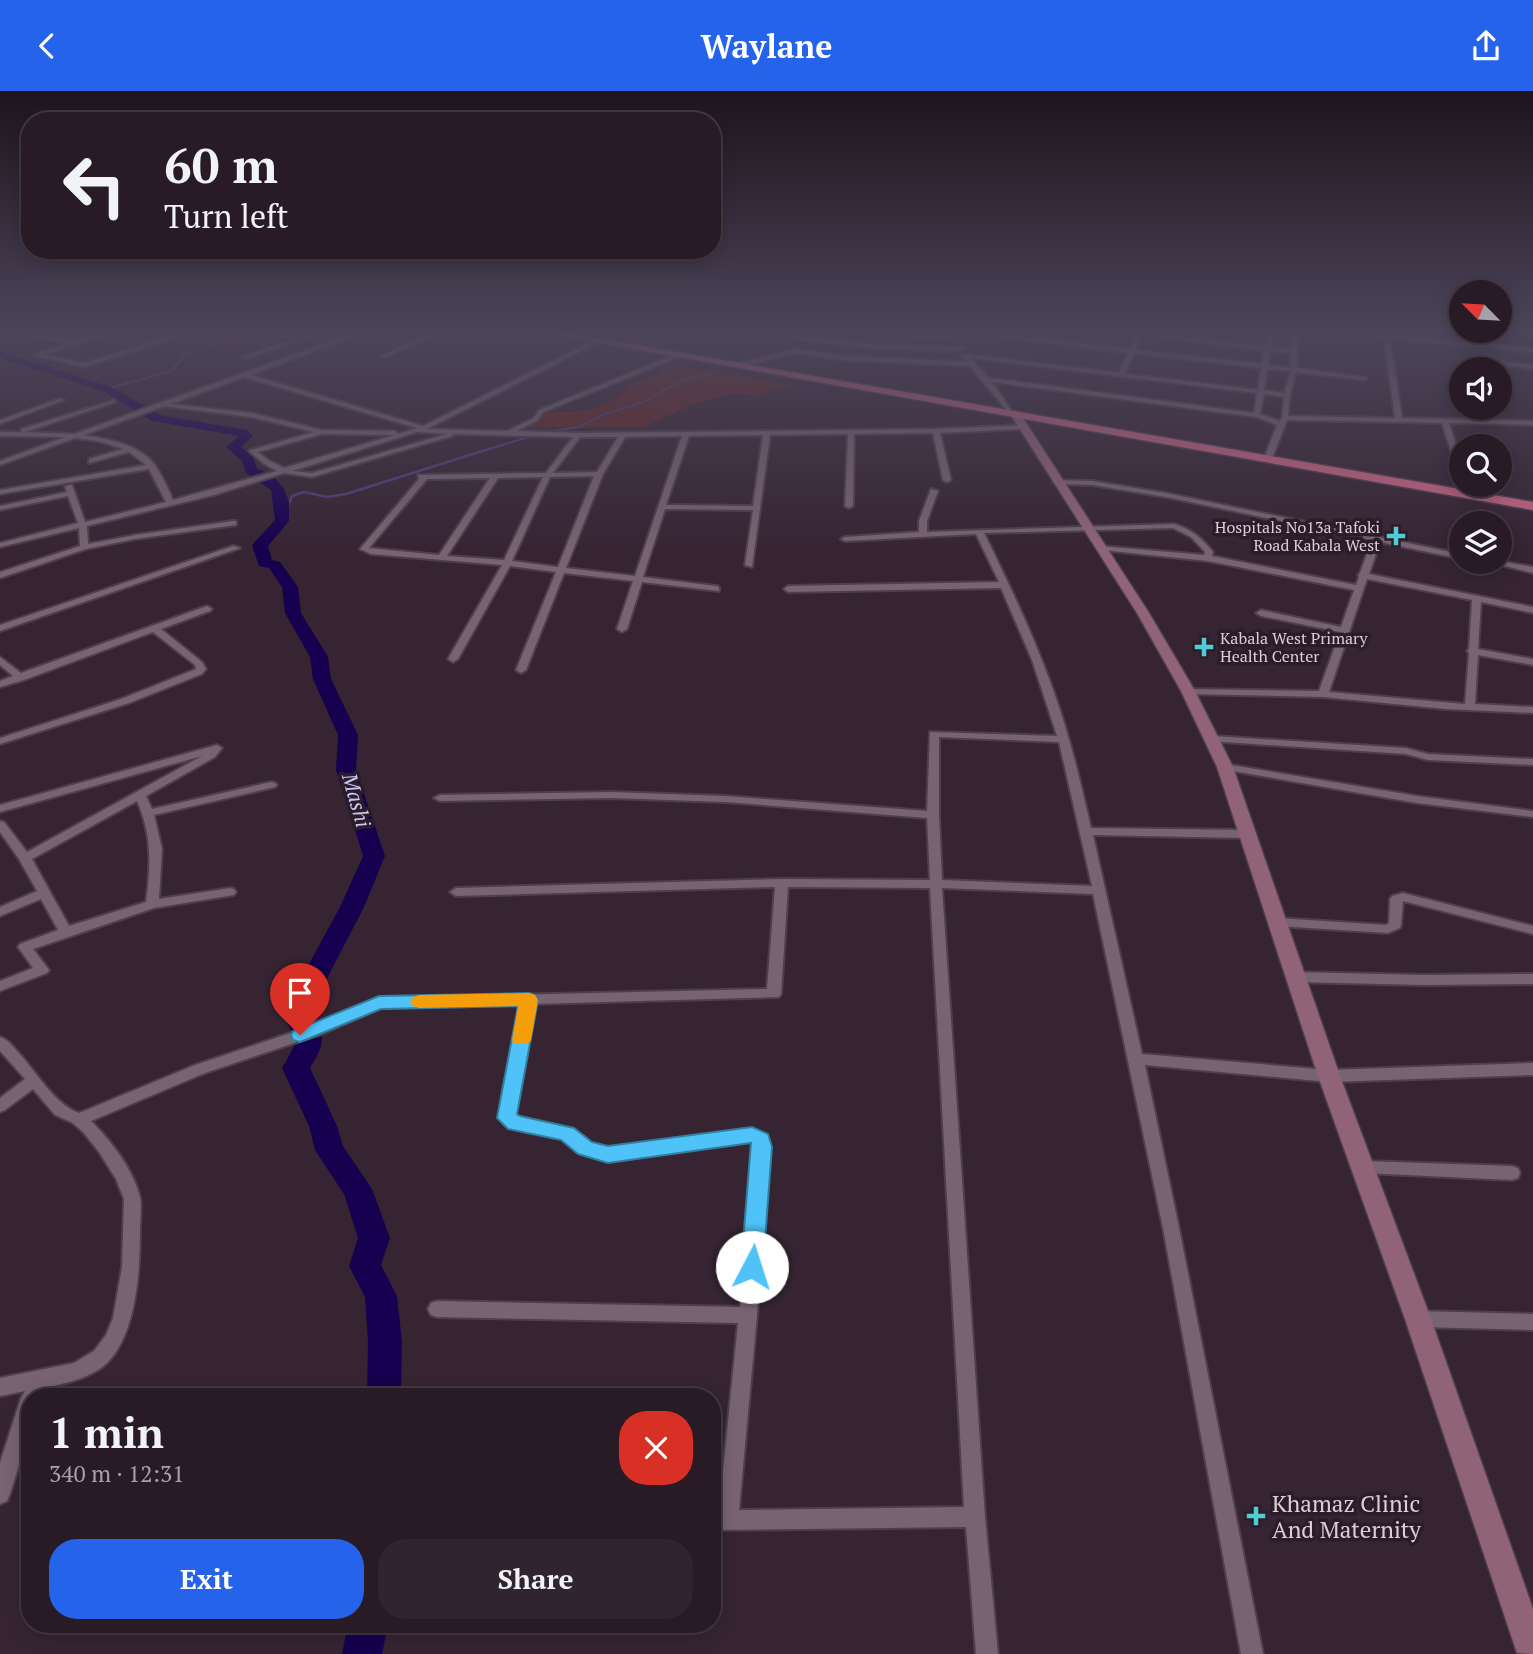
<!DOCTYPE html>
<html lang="en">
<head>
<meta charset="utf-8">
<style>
  body { margin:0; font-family:"PT Serif",serif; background:#30242e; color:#f1f3f6; height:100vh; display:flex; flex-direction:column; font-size:26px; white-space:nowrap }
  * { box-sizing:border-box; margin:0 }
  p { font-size:23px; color:#a5a1a7 }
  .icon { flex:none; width:38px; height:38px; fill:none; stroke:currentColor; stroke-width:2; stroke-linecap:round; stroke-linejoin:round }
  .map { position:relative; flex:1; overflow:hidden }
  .details { position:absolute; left:21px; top:1297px; width:700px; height:245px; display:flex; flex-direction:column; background:#281b26; border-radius:28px; box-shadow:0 4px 18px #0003,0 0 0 2px #443943 }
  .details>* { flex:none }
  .banner { position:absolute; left:21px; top:21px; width:700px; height:147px; border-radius:28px; box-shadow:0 4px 18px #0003,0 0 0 2px #443943; background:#281b26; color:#f1f3f6; overflow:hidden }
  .needle { width:46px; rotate:294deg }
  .buttons { position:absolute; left:1449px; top:189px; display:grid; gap:14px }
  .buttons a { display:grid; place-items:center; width:63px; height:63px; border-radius:50%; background:#281b26; box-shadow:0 4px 18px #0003,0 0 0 2px #443943; font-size:35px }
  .pin { position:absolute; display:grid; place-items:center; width:60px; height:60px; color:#fff; margin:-72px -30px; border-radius:50% 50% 50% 0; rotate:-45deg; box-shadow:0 0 7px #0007 }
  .pin .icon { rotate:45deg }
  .me { position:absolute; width:77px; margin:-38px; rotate:5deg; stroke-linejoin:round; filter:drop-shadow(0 0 5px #0008) }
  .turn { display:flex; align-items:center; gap:24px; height:147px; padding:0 28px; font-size:32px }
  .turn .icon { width:91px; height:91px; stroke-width:2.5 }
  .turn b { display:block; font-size:49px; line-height:60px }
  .round { display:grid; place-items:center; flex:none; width:74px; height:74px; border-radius:28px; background:#30242e }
  .head { display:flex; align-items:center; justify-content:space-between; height:119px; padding:0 28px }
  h1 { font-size:42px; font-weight:600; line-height:52px }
  .action { display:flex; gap:14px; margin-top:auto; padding:14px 28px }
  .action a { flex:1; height:80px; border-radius:28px; background:#2563eb; color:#fff; font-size:28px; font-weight:600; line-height:80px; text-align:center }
  .action a+a { background:#30242e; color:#f1f3f6 }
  header { display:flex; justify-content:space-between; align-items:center; height:91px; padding:0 28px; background:#2563eb; color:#fff; font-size:32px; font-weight:600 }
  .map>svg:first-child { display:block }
  .green { fill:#66241d }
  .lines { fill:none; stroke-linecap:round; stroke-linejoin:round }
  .stream-far1 { stroke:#513e78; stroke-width:2 }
  .stream { stroke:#513e78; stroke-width:2.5 }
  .river { fill:#16004f; fill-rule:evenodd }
  .street-casing { stroke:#4e3f4b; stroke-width:4 }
  .secondary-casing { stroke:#4e3f4b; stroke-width:3 }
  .highway-casing { stroke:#4e3f4b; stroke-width:3 }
  .street { fill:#786372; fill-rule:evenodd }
  .secondary { fill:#906377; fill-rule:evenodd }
  .highway { fill:#c86482; fill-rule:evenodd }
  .route { fill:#4fc3f7; stroke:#337fa1; stroke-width:2 }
  .slow { fill:#f59e0b }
  .poi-dot { fill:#51ccd4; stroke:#2c1b28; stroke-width:2.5 }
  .labels { text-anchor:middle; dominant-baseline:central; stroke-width:7; stroke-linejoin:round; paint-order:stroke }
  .far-poi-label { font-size:16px; fill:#dbcfd7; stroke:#2c1b28; text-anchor:end }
  .water-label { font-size:21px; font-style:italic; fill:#c6caf7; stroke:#2c1b28 }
  .near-poi-label { font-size:23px; fill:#dbcfd7; stroke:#2c1b28; text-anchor:start }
</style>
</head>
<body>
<header><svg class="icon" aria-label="back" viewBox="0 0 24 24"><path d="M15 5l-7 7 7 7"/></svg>Waylane<svg class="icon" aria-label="share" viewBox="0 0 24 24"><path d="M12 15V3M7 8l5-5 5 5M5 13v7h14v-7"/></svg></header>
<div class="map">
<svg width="1533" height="1563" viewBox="0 0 1533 1563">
  <rect width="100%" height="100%" fill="#362432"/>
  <!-- green -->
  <path class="green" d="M245 242H311L226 258 218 248Z
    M667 272 789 294 762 304 729 303 694 313 643 336 528 337 547 320C573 323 600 320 622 302 625 300 626 296 630 294 647 284 652 293 667 272Z"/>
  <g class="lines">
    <!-- stream-far1 -->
    <path class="stream-far1" d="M107 298 171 280 188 261 249 242
      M546 341 579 336 605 323 644 311 676 292 717 280
      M486 359 535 344"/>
    <!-- stream -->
    <path class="stream" d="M282 430 292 405 304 401 327 406 346 403 492 357"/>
    <!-- river -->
    <path class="river" d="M0 260 111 296 160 324 247 339 253 345 241 356 253 366 257 377 273 385 284 398 289 411V430L268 455 272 469 280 471 298 496 301 522 328 566 331 588 358 644 356 679 385 765 364 816 309 922C328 943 324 955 310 977L337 1035 343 1055 372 1098 390 1147 381 1174 397 1205 402 1251 401 1306H367L368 1251 365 1206 349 1175 358 1147 344 1103 315 1059 309 1035 282 977C299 947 299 952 282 923L340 816 363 765 336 679 338 644 313 588 310 566 285 522 282 496 269 477 259 475 252 454 275 429 271 399 246 382 242 370 226 356 239 345 152 330 103 300 0 267Z
      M348 1533H388L382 1563H342Z"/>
    <!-- street casing -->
    <g class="street-casing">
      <path id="street" d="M6 242H23L77 250 103 242H113L43 264 84 272 181 242H191L84 276 33 264 70 252Z
        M312 242H321L247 267 242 266Z
        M354 242H363L250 284 423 335 597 248 599 251 427 338 507 340 534 327 539 319 677 263 679 266 543 321 538 329 517 340 578 342 936 338 1024 334 1027 336 1024 338 940 342 951 389 947 391 943 389 933 342 854 343 853 415 849 417 845 415 848 343 770 344 752 476 745 474 753 419 665 418 643 486 716 495 719 496V500L642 491 627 538 622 541 617 538 633 490 564 482 526 579 521 582 516 579 556 481 510 475 458 568 453 571 448 568 502 474 371 463 360 458 419 388 418 384 546 382 573 346 453 343 452 345 312 386 284 382 214 404 87 435 88 453 135 444 233 430H236V434L135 448 86 458 0 487V481L80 455 79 437 0 456V452L78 432 68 405 0 419V415L67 401 65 396 69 394H72L85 431 166 411 149 378 0 403V399L146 374 129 361 89 372V368L123 358 98 350 75 347 0 374V370L65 346 0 345V341H21V338L115 309V311L25 341 74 343ZM244 286 417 337 398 343 395 340 322 339 251 322 171 313ZM164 315 251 326 314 341 251 359 249 360 263 372 277 380 173 409C168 398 162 384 155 374 139 353 108 348 84 344ZM417 341 447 343 312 382 292 380ZM322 343 394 344 284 377 268 369 258 361ZM763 344 753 415 666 414 689 345ZM682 345 635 485 566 477 603 383 625 346ZM580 346H618L597 381 553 382ZM594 385 558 476 512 470 550 386ZM543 386 504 469 447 465 498 387ZM490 387 439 464 369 457 427 388Z
        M431 242H439L386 266 381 265Z
        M830 242H890L953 246 950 248Z
        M971 242H991L1130 258 1135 242H1154L1265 256 1267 242H1273L1271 256 1291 259V242H1297V277L1367 287 1364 289 1296 281 1290 304 1288 325 1395 327 1384 247 1341 242 1383 244V242H1389V244L1533 257V261L1390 248 1402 327 1533 330V334L1449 332 1461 369V381L1457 379 1442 332 1287 329 1273 365 1269 367 1265 365 1277 334 1256 326 992 291 1011 319 1008 321 970 275 843 269 797 262 741 275 738 273 797 258 843 265 967 271 962 265 965 263 1119 282 1128 262ZM1142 244 1264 259 1262 273 1135 259ZM1270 260 1291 262V277L1268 274ZM1134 262 1261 277 1258 299 1125 283ZM970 267 1257 302 1254 322 989 287ZM1267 278 1291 280 1284 302 1264 299ZM1264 303 1284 306 1282 327 1280 330 1260 323Z
        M1527 242H1533V248Z
        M793 245 870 253 961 256 964 258 961 260 870 257 791 248Z
        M1480 268 1533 274V278L1478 271Z
        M59 308 64 309 0 333V329Z
        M1054 389 1092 390 1166 402 1461 463V468L1380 451 1369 483 1533 516V522L1481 511 1478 558 1533 568V574L1478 564 1475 613 1533 616V622L1446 618 1323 606 1188 603 1183 600 1184 598 1319 600 1340 541 1261 525 1256 522 1261 519 1341 536 1354 499 1208 470 1101 459 1097 457 1101 455 1204 464 1205 461 1191 446 1173 437 984 442C1009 493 1033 543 1052 596 1069 642 1080 689 1091 737L1246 739 1252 743 1246 747 1093 744 1142 963 1329 979 1533 972V984L1329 991 1145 974 1179 1137 1263 1563H1241L1163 1137 1093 803 942 797 985 1426 998 1563H976L966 1436 712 1439V1419H719L738 1232 437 1226 431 1224 428 1218 431 1212 437 1210 740 1216 753 1052 750 1050 608 1070 579 1061 563 1047 505 1034 499 1027 521 914 381 917 324 942 205 982 91 1030C111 1050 133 1078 140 1106 142 1116 140 1128 140 1139 140 1178 137 1242 107 1272 88 1290 56 1294 32 1299L37 1301 39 1306H30V1338L10 1403 7 1410 0 1413V1372L21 1307 25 1300 0 1305V1287L74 1272 94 1260 106 1244 113 1227 122 1176 124 1108 116 1088 99 1061 84 1042 73 1032 55 1024 33 998 5 1019 0 1021V1007L25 988 0 960V946C7 948 12 954 17 960 35 979 55 1014 79 1022L195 974 314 934 379 907 767 898 775 796 456 805 450 801 456 797 782 788 930 789 927 727 725 711 611 707 440 710 434 707 440 704 611 701 725 705 927 720 930 641 1057 645 1032 569 1001 497 788 501 784 498 788 495 999 491 976 443 845 450 841 448 845 446 919 441V430L931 398 938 400 927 430V441L1174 433C1191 438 1202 447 1213 461L1212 465 1356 494 1359 486 1358 484 1360 482 1372 449 1166 406 1092 394 1057 393 1053 391ZM1367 488 1472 509 1469 558 1467 560 1469 562 1465 613 1329 601ZM939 646 1059 651 1092 795 942 789 939 724ZM788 796 930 797 964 1416 739 1419 757 1224 769 1049 766 1045 752 1038 608 1058 590 1052 572 1038 515 1025 535 913 779 906 781 903Z
        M1462 394H1470L1472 399 1465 401Z
        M233 455 240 457 0 540V534Z
        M1500 470 1533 476V482L1488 471Z
        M207 515 212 518 210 520 161 538 202 571 206 578 202 583 129 612 0 653V647L121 608 196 578 195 574 153 541 24 589 0 596V590L13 585 0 574V566L21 582Z
        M1213 645 1406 657 1428 663 1533 668V674L1428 669 1406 663 1209 650 1208 648Z
        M217 654 222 657 215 666 146 705 152 718 271 691 275 692 277 694 275 696 154 724 162 758 159 808 230 797 234 798 236 801 234 804 154 817 33 858 49 879 47 882 0 900V890L33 877 18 856 20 853 58 839 41 808 0 825V816L37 800 19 768 0 741V730L4 731 27 761 202 665 0 721V714ZM137 710C152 743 151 775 146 811L69 835 32 768Z
        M1225 673 1417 705 1533 720V726L1417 712 1221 678 1220 676Z
        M1403 802 1533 835V843L1403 810 1401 834 1400 837 1388 842 1277 835 1271 831 1277 827 1386 834 1389 832 1390 808 1392 805Z
        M1295 881 1424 884 1533 883V893L1424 894 1295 891 1290 889 1288 886 1290 883Z
        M1364 1070 1512 1075 1518 1077 1520 1082 1518 1087 1512 1089 1364 1082 1358 1081 1356 1076 1358 1071Z
        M1418 1220 1533 1223V1239L1418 1236 1412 1234 1409 1228 1412 1222Z"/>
    </g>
    <!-- secondary casing -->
    <g class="secondary-casing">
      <path id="secondary" d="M1013 322 1021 324 1149 522 1195 600 1233 676 1340 985 1431 1228 1533 1518V1563L1517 1562 1405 1228 1318 985 1217 676 1181 600 1137 522 1011 324Z"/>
    </g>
    <!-- highway casing -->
    <g class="highway-casing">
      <path id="highway" d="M545 242H568L1533 411V419Z"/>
    </g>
    <!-- street -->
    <use href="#street" class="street"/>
    <!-- secondary -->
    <use href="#secondary" class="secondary"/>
    <!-- highway -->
    <use href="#highway" class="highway"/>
  </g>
  <!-- sky -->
  <linearGradient id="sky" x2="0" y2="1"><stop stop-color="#1e141c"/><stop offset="0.52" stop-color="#4c455a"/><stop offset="1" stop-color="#4c455a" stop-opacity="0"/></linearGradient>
  <rect width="1533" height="461" fill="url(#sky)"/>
  <!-- route -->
  <path class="route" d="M529 902 535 904 538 909 517 1023 520 1025 574 1037 592 1051 608 1055 752 1036 768 1043 772 1056 763 1176 760 1183 752 1186 744 1183 741 1176 751 1052 608 1072 578 1063 561 1049 508 1038 497 1027 518 915 381 918 300 951 293 949 291 944 293 940 379 905Z"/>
  <!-- slow -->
  <path class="slow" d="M529 902 535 904 538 909 531 949 528 953H515L512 949 518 915 419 917 413 915 410 911 413 906 419 904Z"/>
  <!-- markers -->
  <g class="poi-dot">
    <path d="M1392.5 434.5h7v7h7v7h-7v7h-7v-7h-7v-7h7z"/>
    <path d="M1200.5 545.5h7v7h7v7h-7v7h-7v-7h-7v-7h7z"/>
    <path d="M1252.5 1414.5h7v7h7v7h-7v7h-7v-7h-7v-7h7z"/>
  </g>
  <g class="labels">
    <!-- far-poi labels -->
    <g class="far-poi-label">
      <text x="1380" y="436">Hospitals No13a Tafoki<tspan x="1380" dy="18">Road Kabala West</tspan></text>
      <text x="1220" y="547" text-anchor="start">Kabala West Primary<tspan x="1220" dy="18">Health Center</tspan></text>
    </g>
    <!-- water labels -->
    <g class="water-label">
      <text transform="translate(357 709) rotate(74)">Mashi</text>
    </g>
    <!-- near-poi labels -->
    <g class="near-poi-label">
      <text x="1272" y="1412">Khamaz Clinic<tspan x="1272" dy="26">And Maternity</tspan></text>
    </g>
  </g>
</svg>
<div class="buttons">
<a><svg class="needle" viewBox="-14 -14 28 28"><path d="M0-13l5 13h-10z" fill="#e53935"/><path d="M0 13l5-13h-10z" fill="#a5a1a7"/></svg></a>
<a><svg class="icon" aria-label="sound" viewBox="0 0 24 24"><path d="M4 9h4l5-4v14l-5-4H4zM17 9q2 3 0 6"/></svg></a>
<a><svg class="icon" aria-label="search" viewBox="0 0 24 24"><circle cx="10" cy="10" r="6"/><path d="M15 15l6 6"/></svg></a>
<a><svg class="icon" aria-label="layers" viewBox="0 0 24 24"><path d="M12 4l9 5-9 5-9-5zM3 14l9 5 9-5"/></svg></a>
</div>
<div class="pin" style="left:300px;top:944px;background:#d93025"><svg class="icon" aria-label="arrive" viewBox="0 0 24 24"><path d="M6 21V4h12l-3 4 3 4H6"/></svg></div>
<svg class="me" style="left:752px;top:1176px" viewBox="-20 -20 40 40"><circle r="19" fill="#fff"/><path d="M0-13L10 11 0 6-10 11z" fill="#4fc3f7"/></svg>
<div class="banner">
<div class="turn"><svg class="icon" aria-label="left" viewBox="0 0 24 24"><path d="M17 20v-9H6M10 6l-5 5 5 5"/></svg><div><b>60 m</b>Turn left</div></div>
</div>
<section class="details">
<div class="head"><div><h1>1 min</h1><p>340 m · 12:31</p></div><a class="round" style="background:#d93025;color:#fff"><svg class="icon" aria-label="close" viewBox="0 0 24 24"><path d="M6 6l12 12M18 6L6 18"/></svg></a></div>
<div class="action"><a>Exit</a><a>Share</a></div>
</section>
</div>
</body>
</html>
